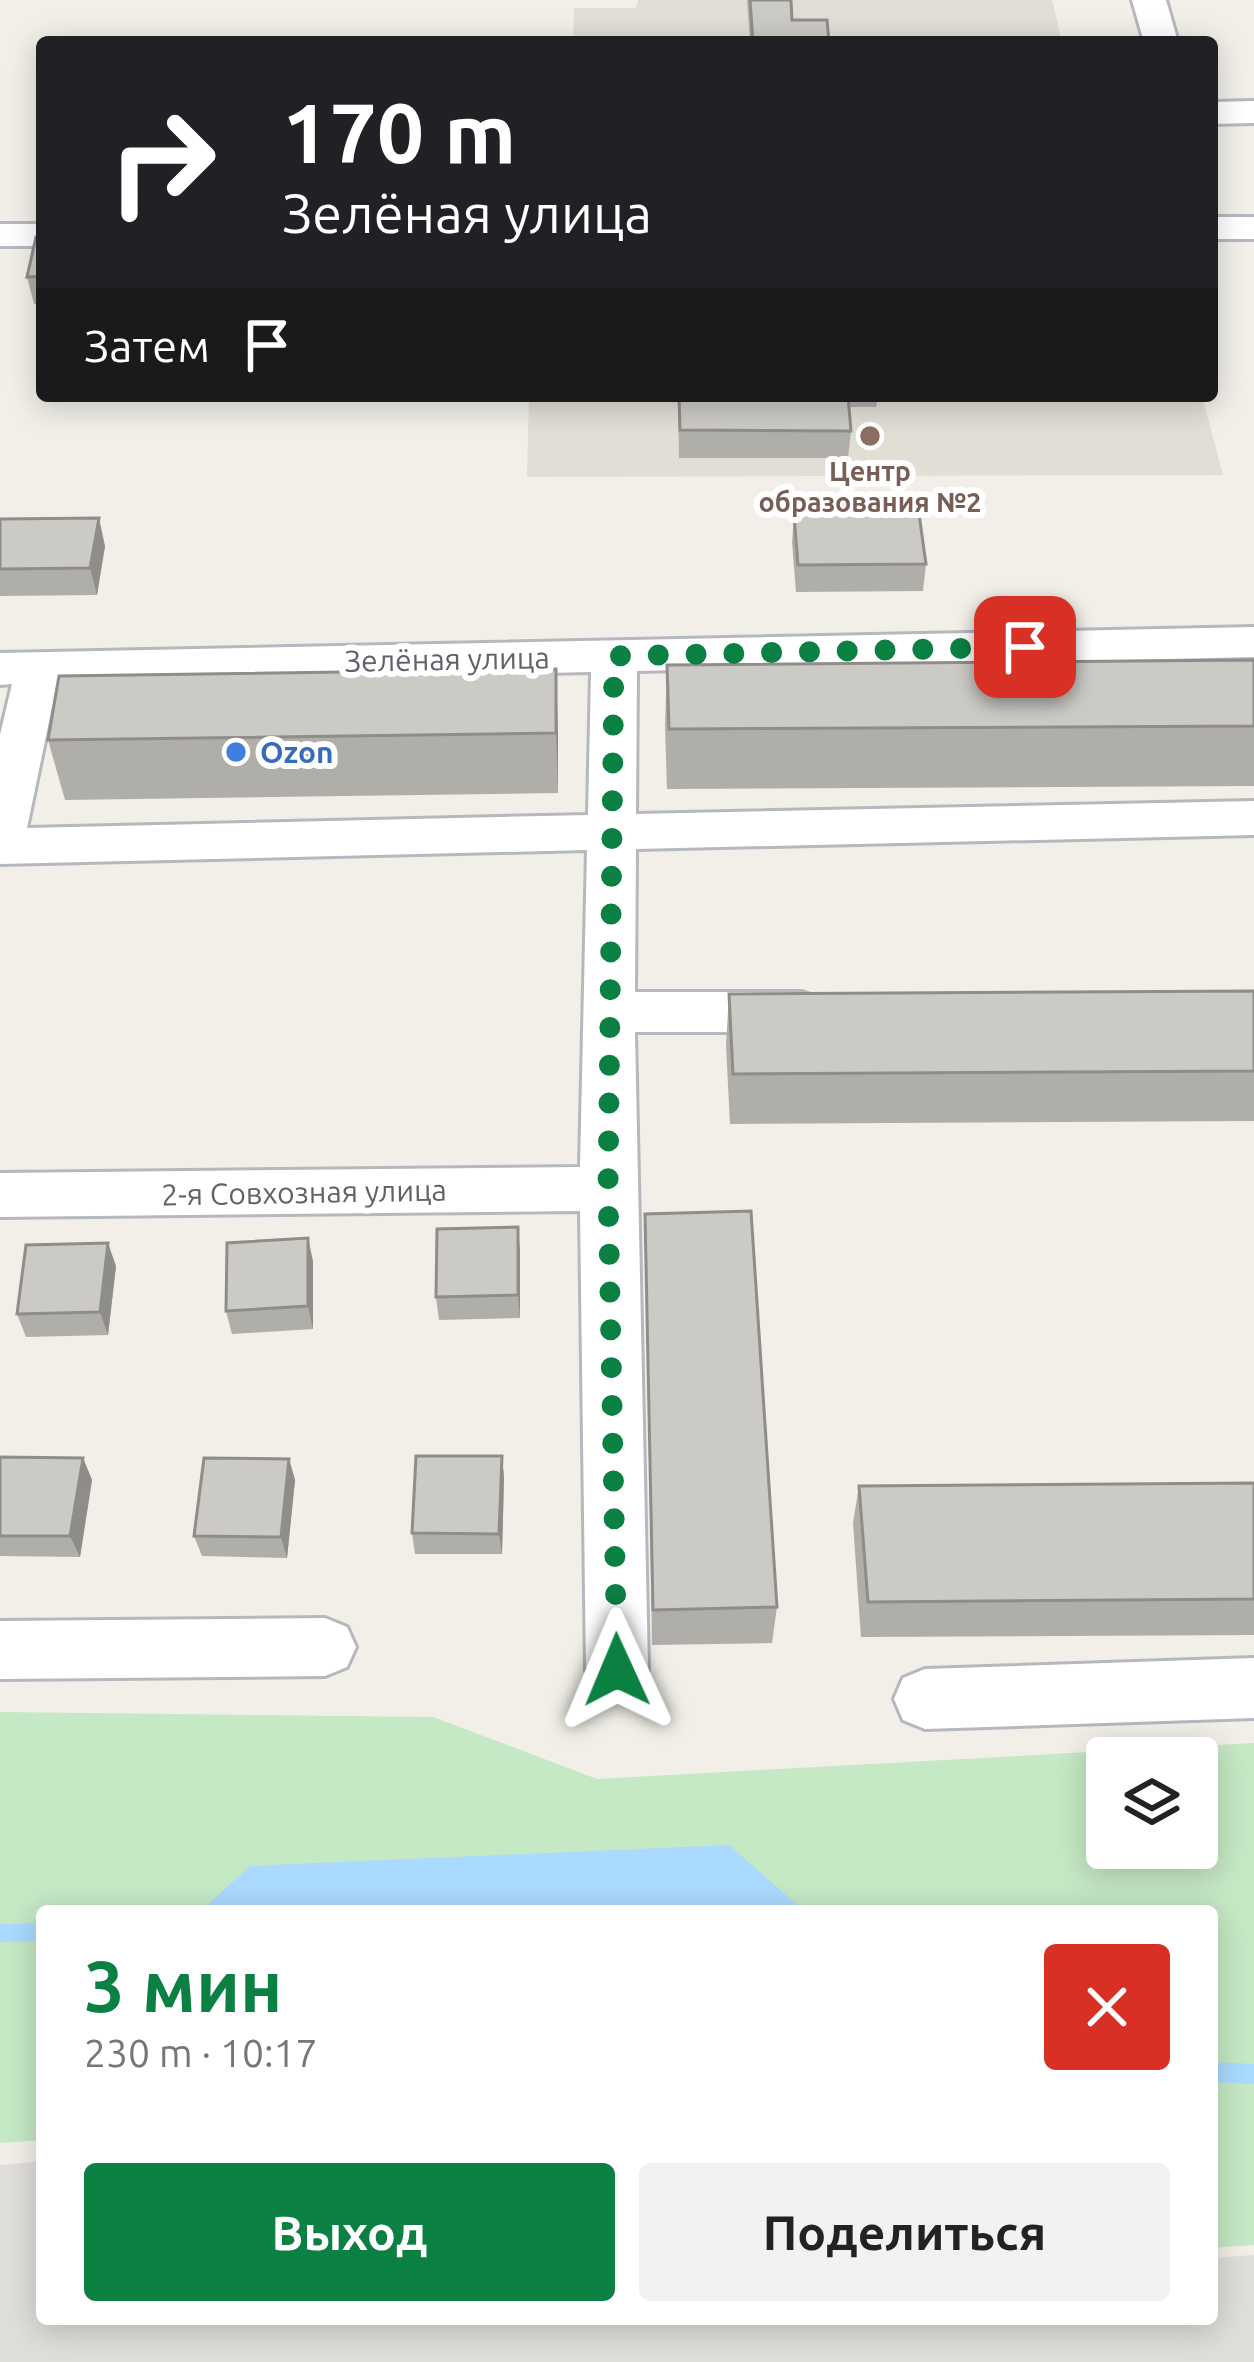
<!DOCTYPE html>
<html lang="ru">
<head>
<meta charset="utf-8">
<style>
  body { margin:0; font-family:Ubuntu,sans-serif; background:#f2f2f2; color:#222; height:100vh; display:flex; flex-direction:column; font-size:45px; white-space:nowrap }
  * { box-sizing:border-box; margin:0 }
  p { font-size:39px; color:#767676 }
  .icon { flex:none; width:66px; height:66px; fill:none; stroke:currentColor; stroke-width:2; stroke-linecap:round; stroke-linejoin:round }
  .map { position:relative; flex:1; overflow:hidden }
  .details { position:absolute; left:36px; top:1905px; width:1182px; height:420px; display:flex; flex-direction:column; background:#fff; border-radius:12px; box-shadow:0 6px 30px #0003 }
  .details>* { flex:none }
  .banner { position:absolute; left:36px; top:36px; width:1182px; height:366px; border-radius:12px; box-shadow:0 6px 30px #0003; background:#202124; color:#fff; overflow:hidden }
  .buttons { position:absolute; left:1086px; top:1737px; display:grid; gap:24px }
  .buttons a { display:grid; place-items:center; width:132px; height:132px; border-radius:12px; background:#fff; box-shadow:0 6px 30px #0003; font-size:60px }
  .pin { position:absolute; display:grid; place-items:center; width:102px; height:102px; color:#fff; margin:-51px; border-radius:24px; box-shadow:0 6px 18px #0006 }
  .me { position:absolute; width:132px; margin:-66px; rotate:359deg; stroke-linejoin:round; filter:drop-shadow(0 0 9px #0008) }
  .turn { display:flex; align-items:center; gap:42px; height:252px; padding:0 48px; font-size:54px }
  .turn .icon { width:156px; height:156px; stroke-width:2.5 }
  .turn b { display:block; font-size:84px; line-height:102px }
  .then { display:flex; align-items:center; height:114px; padding:0 48px; background:#0003; gap:24px; font-size:45px }
  .round { display:grid; place-items:center; flex:none; width:126px; height:126px; border-radius:12px; background:#f2f2f2 }
  .overview { display:flex; align-items:center; justify-content:space-between; height:204px; padding:0 48px }
  h1 { font-size:72px; font-weight:700; line-height:90px; color:#0b8043 }
  .cta { display:flex; gap:24px; margin-top:auto; padding:24px 48px }
  .cta a { flex:1; height:138px; border-radius:12px; background:#0b8043; color:#fff; font-size:48px; font-weight:700; line-height:138px; text-align:center }
  .cta a+a { background:#f2f2f2; color:#222 }
  .map>svg:first-child { display:block }
  .industrial { fill:#e0deda }
  .education { fill:#e1ded6 }
  .green { fill:#c5e8c5; fill-rule:evenodd }
  .water { fill:#aadaff }
  .lines { fill:none; stroke-linecap:round; stroke-linejoin:round }
  .stream { fill:#aadaff; fill-rule:evenodd }
  .minor-casing { stroke:#b5b8bc; stroke-width:6 }
  .minor { fill:#fff; fill-rule:evenodd }
  .wall { fill:#afaea9 }
  .shaded-wall { fill:#8f8d8a }
  .building { fill:#cccac5; stroke:#8f8d8a; stroke-width:3 }
  .route { stroke:#0b8043; stroke-width:21; stroke-dasharray:0 37.8 }
  .education-dot { fill:#8d6e63; stroke:#fff; stroke-width:4.5 }
  .shop-dot { fill:#3f7fe0; stroke:#fff; stroke-width:4.5 }
  .labels { text-anchor:middle; dominant-baseline:central; stroke-width:12; stroke-linejoin:round; paint-order:stroke }
  .far-education-label { font-size:27px; font-weight:bold; fill:#785e54; stroke:#fff }
  .street-label { font-size:30px; fill:#5f6368; stroke:#fff }
  .shop-label { font-size:30px; font-weight:bold; fill:#366cbe; stroke:#fff; text-anchor:start }
</style>
</head>
<body>
<div class="map">
<svg width="1254" height="2362" viewBox="0 0 1254 2362">
  <rect width="100%" height="100%" fill="#f1efe8"/>
  <!-- industrial -->
  <path class="industrial" d="M42 2161V2319H1212V2258L1254 2255V2362H0V2165Z"/>
  <!-- education -->
  <path class="education" d="M638 0H1052L1062 42H573L574 8H636Z
    M529 396H1202L1223 475 527 477Z"/>
  <!-- green -->
  <path class="green" d="M0 1712 433 1717 597 1779 1254 1743V2245L1212 2248V1911H42V2140L0 2143ZM1107 1758H1197V1848H1107Z"/>
  <!-- water -->
  <path class="water" d="M729 1845 804 1911H201L250 1866Z"/>
  <g class="lines">
    <!-- stream -->
    <path class="stream" d="M42 1923V1941L0 1942V1924Z
      M1212 2062 1254 2064V2084L1212 2082Z"/>
    <!-- minor casing -->
    <g class="minor-casing">
      <path id="minor" d="M1132 0H1166L1178 42H1144Z
        M1254 101V123L1212 124V102Z
        M1212 217H1254V239H1212Z
        M0 224H42V246H0Z
        M1254 627V657L637 671 636 814 1254 801V835L636 849 635 992H802L820 998 828 1012 820 1026 802 1032H635L648 1670 639 1691 617 1699 595 1691 586 1670 580 1211 0 1217V1173L580 1167 587 850 0 864V735L12 684 0 685V653ZM591 672 588 815 27 828 57 683Z
        M325 1618 347 1627 356 1647 347 1667 325 1676 0 1679V1621Z
        M1254 1658V1718L925 1729 903 1720 894 1699 903 1678 925 1669Z"/>
    </g>
    <!-- minor -->
    <use href="#minor" class="minor"/>
  </g>
  <!-- wall -->
  <path class="wall" d="M747 0H791L792 20 829 42H750Z
    M42 237V304H34L27 277Z
    M678 396H878L876 407H849L851 431 848 458H679Z
    M794 515 926 564 923 591 796 592 792 542Z
    M0 519 105 546 97 595 0 596Z
    M1254 660V786L667 789 665 726 667 665Z
    M558 729V793L65 800 48 740Z
    M1254 991V1121L730 1124 726 1045 729 994Z
    M645 1214 777 1607 772 1643 652 1645Z
    M520 1251V1318L439 1320 436 1297Z
    M313 1261V1329L232 1334 226 1311Z
    M116 1266 108 1335 26 1337 17 1314Z
    M502 1456 504 1478 502 1554H415L412 1533Z
    M0 1457 83 1458 92 1480 80 1557 0 1556Z
    M289 1459 295 1480 287 1558 202 1556 194 1536Z
    M1254 1483V1635L861 1637 853 1523 859 1486Z"/>
  <!-- shaded-wall -->
  <path class="shaded-wall" d="M99 518 105 546 97 595 90 568Z
    M556 669 558 729V793L556 733Z
    M518 1227 520 1251V1318L518 1295Z
    M308 1238 313 1261V1329L308 1306Z
    M108 1243 116 1266 108 1335 100 1312Z
    M502 1456 504 1478 502 1554 499 1534Z
    M83 1458 92 1480 80 1557 70 1536Z
    M289 1459 295 1480 287 1558 281 1537Z"/>
  <!-- building -->
  <path class="building" d="M750 0H791L792 20H827L829 42H753Z
    M36 237H42V276L27 277Z
    M679 396H848L851 431 680 430Z
    M919 514 926 564 798 565 794 515Z
    M99 518 90 568 0 569V519Z
    M1254 660V726L669 729 667 665Z
    M556 669V733L48 740 59 676Z
    M1254 991V1071L733 1074 729 994Z
    M751 1211 777 1607 653 1610 645 1214Z
    M518 1227V1295L436 1297 437 1229Z
    M308 1238V1306L226 1311 227 1243Z
    M108 1243 100 1312 17 1314 26 1245Z
    M416 1456H502L499 1534 412 1533Z
    M0 1457 83 1458 70 1536H0Z
    M204 1458 289 1459 281 1537 194 1536Z
    M1254 1483V1599L868 1602 859 1486Z"/>
  <g class="lines">
    <!-- route -->
    <path class="route" d="M617 1670 608 1189 614 656 1025 647"/>
  </g>
  <!-- markers -->
  <circle class="education-dot" cx="870" cy="436" r="12"/>
  <circle class="shop-dot" cx="236" cy="752" r="12"/>
  <g class="labels">
    <!-- far-education labels -->
    <g class="far-education-label">
      <text x="870" y="471">Центр<tspan x="870" dy="31">образования №2</tspan></text>
    </g>
    <!-- street labels -->
    <g class="street-label">
      <text transform="translate(447 659) rotate(-1)">Зелёная улица</text>
      <text transform="translate(304 1192) rotate(-1)">2-я Совхозная улица</text>
    </g>
    <!-- shop labels -->
    <g class="shop-label">
      <text x="260" y="752">Ozon</text>
    </g>
  </g>
</svg>
<div class="buttons">
<a><svg class="icon" aria-label="layers" viewBox="0 0 24 24"><path d="M12 4l9 5-9 5-9-5zM3 14l9 5 9-5"/></svg></a>
</div>
<div class="pin" style="left:1025px;top:647px;background:#d93025"><svg class="icon" aria-label="arrive" viewBox="0 0 24 24"><path d="M6 21V4h12l-3 4 3 4H6"/></svg></div>
<svg class="me" style="left:617px;top:1670px" viewBox="-20 -20 40 40"><path d="M0-17L14 15 0 8-14 15z" fill="#0b8043" stroke="#fff" stroke-width="4"/></svg>
<div class="banner">
<div class="turn"><svg class="icon" aria-label="right" viewBox="0 0 24 24"><path d="M7 20v-9h11M14 6l5 5-5 5"/></svg><div><b>170 m</b>Зелёная улица</div></div>
<div class="then">Затем<svg class="icon" aria-label="arrive" viewBox="0 0 24 24"><path d="M6 21V4h12l-3 4 3 4H6"/></svg></div>
</div>
<section class="details">
<div class="overview"><div><h1>3 мин</h1><p>230 m · 10:17</p></div><a class="round" style="background:#d93025;color:#fff"><svg class="icon" aria-label="close" viewBox="0 0 24 24"><path d="M6 6l12 12M18 6L6 18"/></svg></a></div>
<div class="cta"><a>Выход</a><a>Поделиться</a></div>
</section>
</div>
</body>
</html>
